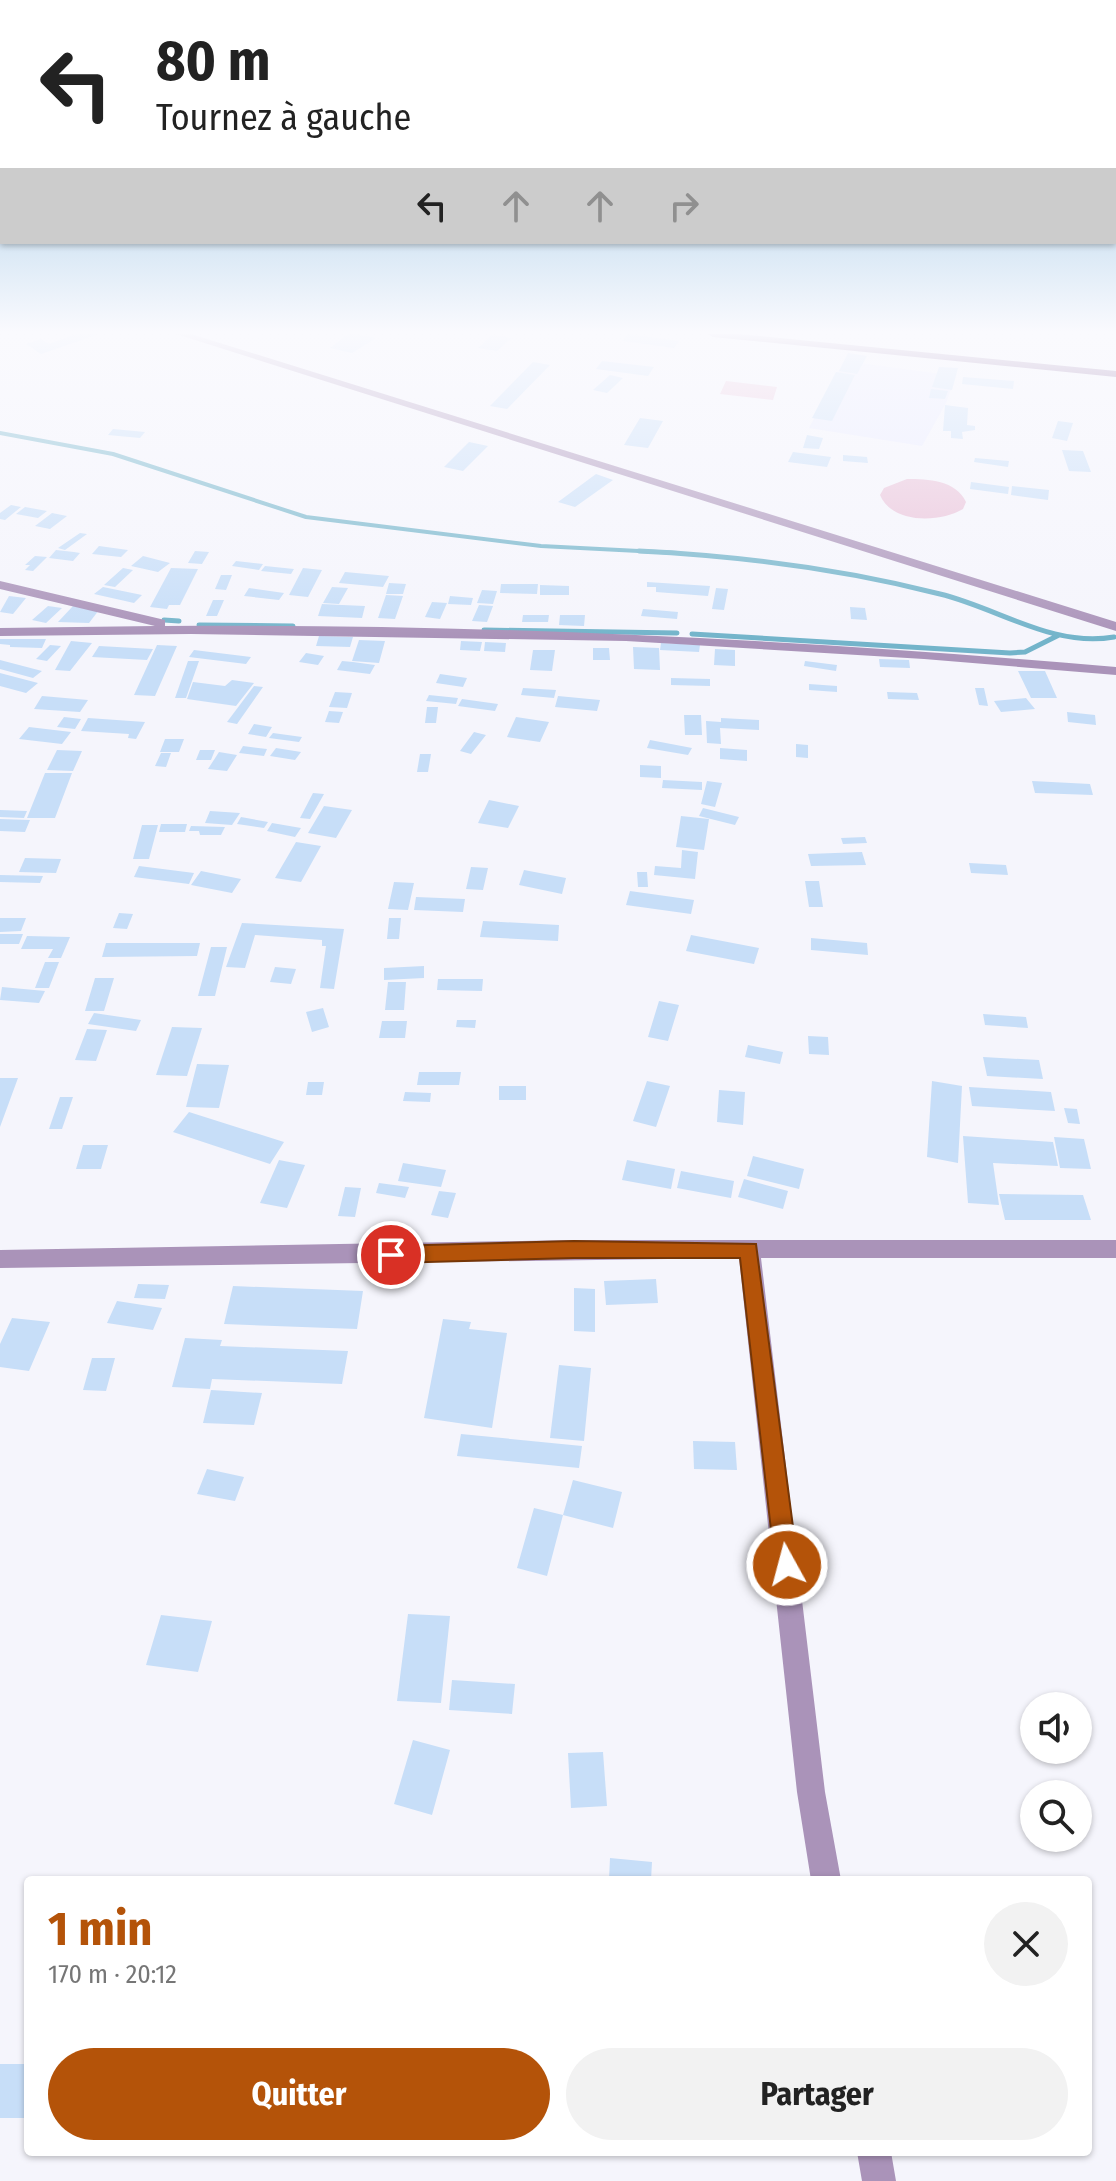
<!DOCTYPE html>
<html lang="fr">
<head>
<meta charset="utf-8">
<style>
  body { margin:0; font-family:"Fira Sans Condensed",sans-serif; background:#f2f2f2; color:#222; height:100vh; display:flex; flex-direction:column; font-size:30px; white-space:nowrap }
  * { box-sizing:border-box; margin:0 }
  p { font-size:26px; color:#767676 }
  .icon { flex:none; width:44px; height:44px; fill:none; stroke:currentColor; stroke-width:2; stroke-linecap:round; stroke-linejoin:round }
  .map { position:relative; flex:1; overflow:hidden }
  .details { position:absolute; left:24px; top:1876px; width:1068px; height:280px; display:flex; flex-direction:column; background:#fff; border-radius:8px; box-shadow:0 2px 6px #0004 }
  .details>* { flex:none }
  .top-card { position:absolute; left:0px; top:0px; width:1116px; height:244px; box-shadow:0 2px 6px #0004; background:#fff; color:#222; overflow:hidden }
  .controls { position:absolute; left:1020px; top:1692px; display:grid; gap:16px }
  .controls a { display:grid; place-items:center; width:72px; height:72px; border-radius:50%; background:#fff; box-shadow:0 2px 6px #0004; font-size:40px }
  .pin { position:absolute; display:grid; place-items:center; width:68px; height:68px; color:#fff; margin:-34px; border:4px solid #fff; border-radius:50%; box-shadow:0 2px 8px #0007 }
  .me { position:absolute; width:88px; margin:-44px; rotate:353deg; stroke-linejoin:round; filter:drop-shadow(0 0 6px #0008) }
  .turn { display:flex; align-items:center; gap:28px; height:168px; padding:0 24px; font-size:36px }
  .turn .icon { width:104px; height:104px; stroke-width:2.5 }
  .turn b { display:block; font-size:56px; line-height:68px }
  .lanes { display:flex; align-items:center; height:76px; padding:0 24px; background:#0003; justify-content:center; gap:40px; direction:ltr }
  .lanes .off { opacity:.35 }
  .round { display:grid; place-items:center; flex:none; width:84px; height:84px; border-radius:42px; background:#f2f2f2 }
  .headline { display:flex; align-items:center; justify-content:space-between; height:136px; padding:0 24px }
  h1 { font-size:48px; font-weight:700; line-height:60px; color:#b45309 }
  .action { display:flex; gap:16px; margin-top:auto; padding:16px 24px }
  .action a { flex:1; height:92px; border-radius:48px; background:#b45309; color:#fff; font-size:32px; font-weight:700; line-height:92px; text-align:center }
  .action a+a { background:#f2f2f2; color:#222 }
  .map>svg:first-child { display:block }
  .built { fill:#e9ebff }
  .green { fill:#e9c0d7 }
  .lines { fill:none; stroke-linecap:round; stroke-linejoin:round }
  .stream-far1 { stroke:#73b4ca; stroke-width:4 }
  .stream { stroke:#73b4ca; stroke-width:5 }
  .building { fill:#c7def8 }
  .minor { fill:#aa93b9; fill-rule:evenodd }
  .major { fill:#6b4082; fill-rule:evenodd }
  .route { fill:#b45309; stroke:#753606; stroke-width:2 }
</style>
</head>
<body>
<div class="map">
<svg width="1116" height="2181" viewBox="0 0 1116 2181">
  <rect width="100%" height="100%" fill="#f5f5fc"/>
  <!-- built -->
  <path class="built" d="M844 361 956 376 946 403 922 446 809 428Z"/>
  <!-- green -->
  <path class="green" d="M726 381 777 387 773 400 720 394Z
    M907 479C928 479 956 480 966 502L963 509C940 523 892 524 880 495L884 488Z"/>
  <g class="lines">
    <!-- stream-far1 -->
    <path class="stream-far1" d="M0 433 113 454 306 517 541 546 678 553"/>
    <!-- stream -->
    <path class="stream" d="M639 551C740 556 842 569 940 594 998 608 1053 648 1114 637
      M164 620 179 621
      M199 625 293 626
      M484 630 677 633
      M692 634 1010 653 1025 652 1059 635"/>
  </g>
  <!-- building -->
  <path class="building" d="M76 334H99L41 354 26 344 41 339 49 344Z
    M348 334H356L376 338 352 353 330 348Z
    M628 334 679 341 674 348 623 341Z
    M492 335 511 338 497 351 478 348Z
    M848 353 867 356 857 374 839 371Z
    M602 361 654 367 648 376 596 369Z
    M533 362 550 365 507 409 490 406Z
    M939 367 958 368 952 390 932 387Z
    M836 372 855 375 832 421 812 418Z
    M610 375 623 378 607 393 593 390Z
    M963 377 1014 381 1013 389 962 384Z
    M931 389 948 391 945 399 929 398Z
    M945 405 968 408 967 425 975 426V430L962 432 963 439 951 438V431H943Z
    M640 418 663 421 648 448 624 445Z
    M1058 421 1073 423 1067 441 1052 438Z
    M113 429 145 432 140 438 108 435Z
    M807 435 823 438 819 449 803 448Z
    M469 442 488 446 463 471 444 467Z
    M1062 450 1083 451 1091 472 1069 471Z
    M793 452 831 457 827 467 788 462Z
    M843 455 867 457 868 463 843 461Z
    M975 458 1009 461 1008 467 974 462Z
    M596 474 613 480 575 507 558 502Z
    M971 482 1009 487 1008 494 970 489Z
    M1012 486 1049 490 1048 500 1011 495Z
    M11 505 21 507 5 520 0 519V513Z
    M25 507 47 511 38 518 16 514Z
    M52 513 67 516 50 529 35 526Z
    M80 533 87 534 65 550 58 548Z
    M99 546 128 550 121 557 92 554Z
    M56 550 74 552 80 553 73 561 49 558Z
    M195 551 209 552 202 564 188 563Z
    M35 556 47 557 33 571 25 570 30 565H25Z
    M143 556 170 563 158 572 131 566Z
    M236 561 263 564 259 570 232 566Z
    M265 566 294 569 291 574 261 571Z
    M123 568 133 570 115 587 104 585Z
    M171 568 198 569 180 605H169L167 609 150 607Z
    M303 568 322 570 308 597 289 595Z
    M345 572 389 576 383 587 339 583Z
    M221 575H232L226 590 215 589Z
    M647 582 710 586 708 596 656 592V587H647Z
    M389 583 406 584 403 594H386Z
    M501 584H538L537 594 500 593Z
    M540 585 569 586V595H540Z
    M103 587 142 595 134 603 94 594Z
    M332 587 348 588 339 604 323 603Z
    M249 588 284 593 279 600 244 596Z
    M716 588 728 589 724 610 712 609Z
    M482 590 497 591 493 604 477 603Z
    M386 595 403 596 395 619 378 618Z
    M9 596 26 598 13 614 0 612Z
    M450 596 473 598 471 605 448 604Z
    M213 600H224L217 616H206Z
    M432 602 447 603 440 619 425 617Z
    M322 604 342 605 365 606 362 618 318 616Z
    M479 605 493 606 487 622 472 621Z
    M48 606 62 608 46 623 32 620Z
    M73 606 99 610 89 623 58 622Z
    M850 607 865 608 867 620 851 619Z
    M643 609 678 612 677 619 641 616Z
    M523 615H549L548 622H522Z
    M560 615H585L584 626 559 625Z
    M319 636 353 637 350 647 316 646Z
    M0 639H46L42 648 10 647V645L0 644Z
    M359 640 385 641 379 663 352 661Z
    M71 641 92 643 70 671 55 670Z
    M461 641 482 642 480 651 460 650Z
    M485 642 506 643 505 652 484 651Z
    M661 643 700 645 699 652 660 650Z
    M50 645 61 646 47 661 36 659Z
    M157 645 177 646 155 696 134 695Z
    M99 646 153 649 147 660 92 657Z
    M633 647 659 648 660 670 634 669Z
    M593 648H609L610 660H593Z
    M715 649 735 650V666L714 665Z
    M194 650 251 657 246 664 189 657Z
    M533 650H555L552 671 530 670Z
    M306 653 324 656 318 665 299 662Z
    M879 659 909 660 910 668 880 667Z
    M0 660 42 671 33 678 0 669Z
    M188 661H199L186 698H175Z
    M342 661 353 662 375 665 370 674 337 670Z
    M805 661 837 665 836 671 804 666Z
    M1018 671H1045L1057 698H1031Z
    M0 673 38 683 26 693 0 686Z
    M440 674 467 678 463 687 436 683Z
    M671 678 710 679V686L671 685Z
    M232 680 254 683 236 706 187 699 193 682 225 686Z
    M809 684 837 686V692L809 690Z
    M254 686 263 687 237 724 227 722Z
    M523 688 556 690 554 698 521 695Z
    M975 688H984L988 706 979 705Z
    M335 692 352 693 347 708 329 707Z
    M887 692 917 693 919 700 888 699Z
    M429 695 458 698 456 704 426 701Z
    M42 696 88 700 80 712 34 709Z
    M558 696 600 700 597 711 555 707Z
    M1026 698 1035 709 1001 712 994 701Z
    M462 699 498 704 495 711 458 706Z
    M427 707H438L436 723H425Z
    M329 711 343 712 339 723 325 722Z
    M1067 712 1095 715 1096 725 1068 722Z
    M684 715H701L702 735H685Z
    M64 717 81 719 75 729 57 727Z
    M516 717 549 722 540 742 507 737Z
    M88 718 145 722 136 739 128 738 129 734 81 731Z
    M721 718 759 720V730L720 728 721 744 707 743 706 721 721 722Z
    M254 724 272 727 266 737 248 734Z
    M29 727 71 732 62 744 19 739Z
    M474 732 486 735 471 754 460 751Z
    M273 733 302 737 299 742 269 738Z
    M165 739H184L179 752H160Z
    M650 740 692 748 688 755 647 748Z
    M796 744 808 745V758L796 757Z
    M243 746 267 749 264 756 239 753Z
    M276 748 301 752 295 760 270 756Z
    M720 748 747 750V761L720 759Z
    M57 750 82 751 73 771 47 770Z
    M200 750H215L211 760H196Z
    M219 752 237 755 227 771 208 769Z
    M161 753H171L166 767 155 766Z
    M420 754H431L428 772H417Z
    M640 765 661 766V778L640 777Z
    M45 773H72L55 818H27Z
    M663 780 702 782V790L662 788Z
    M707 781 722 783 715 807 701 804Z
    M1032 781 1090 784 1093 795 1035 793Z
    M313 793 324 794 310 819 300 818Z
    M489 800 519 806 508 828 478 823Z
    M324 806 352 810 336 838 308 833Z
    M703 808 739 817 735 825 699 816Z
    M0 810 27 811 24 818 0 817Z
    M210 811 240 813 232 825 205 823Z
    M681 816 709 819 704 850 676 847Z
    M241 817 268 822 264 828 237 824Z
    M0 819 30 820 25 832 0 831Z
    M272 823 301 828 295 837 267 831Z
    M161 824H187L185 832H159Z
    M142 825H158L149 859H133Z
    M191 826 225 827 221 835H200L199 831H189Z
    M865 837 867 843 843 844 841 838Z
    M296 842 321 846 301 882 275 878Z
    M682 850 698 852 695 879 654 875 655 866 681 868Z
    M862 852 866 865 811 866 808 854Z
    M25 858 61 859 56 873 19 872Z
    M969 863 1006 865 1008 875 971 873Z
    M139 866 194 873 189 884 134 877Z
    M471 867 488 868 483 890 466 889Z
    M524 870 566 878 562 894 519 885Z
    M201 871 241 879 232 893 191 885Z
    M637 872H647L648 887H638Z
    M0 875 43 876 40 883 0 882Z
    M805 881H819L823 907H809Z
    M394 882 414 883 408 910 388 909Z
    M630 891 694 900 691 914 626 905Z
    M416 897 465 899 463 912 414 910Z
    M119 913 133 914 127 929 113 928Z
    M0 918H26L21 931 0 932Z
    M389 918H401L399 939H387Z
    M483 921 559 925 558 941 480 937Z
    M242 923 344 929 334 989 320 988 326 946H322V940L255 935 245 968 226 967Z
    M0 934H23L19 944H0Z
    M691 935 759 948 754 964 686 951Z
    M27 936 70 937 61 958H48L53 949H21Z
    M811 938 867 943 868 955 811 950Z
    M106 943H200L197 956 102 957Z
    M211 947H227L215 996H198Z
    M45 962H59L49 988H35Z
    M424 966V978L384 980V968Z
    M275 967 296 969 291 984 270 982Z
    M95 978H114L104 1011H85Z
    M438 979H483L482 991 437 990Z
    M388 982H406L404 1010H385Z
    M2 987 45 991 39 1003 0 1000Z
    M659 1001 679 1005 668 1041 648 1037Z
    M323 1008 329 1027 312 1032 306 1012Z
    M94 1013 141 1020 136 1031 88 1024Z
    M983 1014 1026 1017 1028 1028 985 1025Z
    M457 1020H476L475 1028 456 1027Z
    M382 1021H407L405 1038H379Z
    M172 1027 202 1028 187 1076 156 1075Z
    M87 1029 107 1030 96 1061 75 1060Z
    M808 1036 828 1037 829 1055 809 1054Z
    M748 1045 783 1052 780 1064 745 1057Z
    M983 1057 1039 1060 1043 1079 987 1076Z
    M197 1064 229 1065 219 1108 186 1107Z
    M419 1072H461L459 1085H417Z
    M0 1078H18L0 1127Z
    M647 1081 670 1086 656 1127 633 1121Z
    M932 1081 962 1086 958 1163 927 1157Z
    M308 1082H324L322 1095H306Z
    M499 1086H526V1100H499Z
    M969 1087 1051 1092 1055 1111 972 1106Z
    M719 1090 745 1092 743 1125 717 1122Z
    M405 1092 431 1093 430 1102 403 1101Z
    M60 1097H73L62 1129H49Z
    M1064 1108 1077 1109 1080 1124 1068 1123Z
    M189 1112 284 1142 270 1164 173 1132Z
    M963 1136 1053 1142 1058 1166 993 1163 999 1205 968 1203Z
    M1054 1137 1084 1139 1091 1169 1060 1168Z
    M83 1145H108L101 1169H76Z
    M753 1156 804 1169 799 1189 747 1176Z
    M279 1160 305 1165 287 1208 260 1203Z
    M627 1160 675 1169 671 1189 622 1180Z
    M403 1163 446 1170 441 1187 398 1181Z
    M681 1171 734 1181 731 1198 677 1188Z
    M744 1179 788 1191 783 1209 738 1197Z
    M379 1183 409 1187 405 1198 376 1193Z
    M345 1187 361 1188 355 1217 338 1216Z
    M439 1191 456 1193 448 1218 431 1215Z
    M999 1194 1083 1195 1091 1220H1005Z
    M656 1279 658 1303 606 1305 604 1281Z
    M138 1284 169 1285 165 1299 134 1298Z
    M233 1286 363 1291 357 1329 224 1324Z
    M574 1288 595 1289V1332L574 1331Z
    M117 1301 162 1308 153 1330 107 1323Z
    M12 1318 50 1322 29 1371 0 1367V1344Z
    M443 1319 471 1322 469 1329 507 1333 492 1428 424 1418Z
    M185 1338 222 1340 220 1346 348 1351 342 1384 212 1379 210 1389 172 1387Z
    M92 1358H115L106 1391 83 1390Z
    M559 1365 591 1368 584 1441 550 1438Z
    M211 1390 262 1393 254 1425 203 1423Z
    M461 1434 582 1446 579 1468 457 1456Z
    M693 1441 735 1442 737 1470 694 1469Z
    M207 1469 244 1477 235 1501 197 1494Z
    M573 1480 622 1492 613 1528 563 1515Z
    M534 1508 563 1515 547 1576 517 1568Z
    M408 1614 450 1616 441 1703 397 1701Z
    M161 1615 212 1621 198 1672 146 1665Z
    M452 1680 515 1684 512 1714 449 1710Z
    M413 1740 450 1750 432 1815 394 1804Z
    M603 1752 607 1806 571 1808 568 1753Z
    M610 1858 652 1862 651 1880H609Z
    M0 2064H28V2118H0Z"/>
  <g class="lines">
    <!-- minor -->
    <path class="minor" d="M176 334H191L1116 622V631Z
      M0 581 165 620V626C482 623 800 640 1116 667V675L924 659 626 641 191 634 0 636V628L155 626 0 589Z
      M574 1240H1116V1258H761L825 1792 841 1880H811L797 1792 739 1258 0 1268V1250Z
      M857 2152H891L896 2181H862Z"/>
    <!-- major -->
    <path class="major" d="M708 334H739L1116 371V377L713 337Z"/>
  </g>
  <!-- sky -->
  <linearGradient id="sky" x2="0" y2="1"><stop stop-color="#79b4dc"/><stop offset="0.52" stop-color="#fafafe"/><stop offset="1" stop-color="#fafafe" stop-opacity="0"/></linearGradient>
  <rect width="1116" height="639" fill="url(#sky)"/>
  <!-- route -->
  <path class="route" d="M574 1241 756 1244 798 1565 795 1573 787 1576 778 1573 775 1565 740 1258H574L391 1263 384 1261 381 1255 384 1249 391 1246Z"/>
</svg>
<div class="controls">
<a><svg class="icon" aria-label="sound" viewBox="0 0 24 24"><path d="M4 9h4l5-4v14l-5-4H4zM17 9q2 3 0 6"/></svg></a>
<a><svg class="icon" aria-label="search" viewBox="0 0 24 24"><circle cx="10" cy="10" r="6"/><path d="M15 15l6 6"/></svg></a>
</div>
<div class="pin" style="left:391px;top:1255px;background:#d93025"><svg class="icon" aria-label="arrive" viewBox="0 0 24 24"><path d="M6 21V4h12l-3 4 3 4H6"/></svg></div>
<svg class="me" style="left:787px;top:1565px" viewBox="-20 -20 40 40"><circle r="17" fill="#b45309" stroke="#fff" stroke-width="3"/><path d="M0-11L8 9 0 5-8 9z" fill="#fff"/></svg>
<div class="top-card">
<div class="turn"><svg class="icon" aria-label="left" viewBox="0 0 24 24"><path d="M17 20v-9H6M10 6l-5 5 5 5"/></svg><div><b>80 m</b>Tournez à gauche</div></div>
<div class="lanes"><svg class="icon" aria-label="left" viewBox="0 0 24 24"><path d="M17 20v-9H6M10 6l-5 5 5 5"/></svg><svg class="icon off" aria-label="ahead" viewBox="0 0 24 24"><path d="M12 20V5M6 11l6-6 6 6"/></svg><svg class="icon off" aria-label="ahead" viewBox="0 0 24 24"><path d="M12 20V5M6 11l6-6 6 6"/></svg><svg class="icon off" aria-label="right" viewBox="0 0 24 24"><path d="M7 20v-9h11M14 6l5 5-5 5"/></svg></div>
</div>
<section class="details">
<div class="headline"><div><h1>1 min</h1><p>170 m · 20:12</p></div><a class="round"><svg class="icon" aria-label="close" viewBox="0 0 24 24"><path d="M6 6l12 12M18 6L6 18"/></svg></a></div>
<div class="action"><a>Quitter</a><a>Partager</a></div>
</section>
</div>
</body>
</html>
